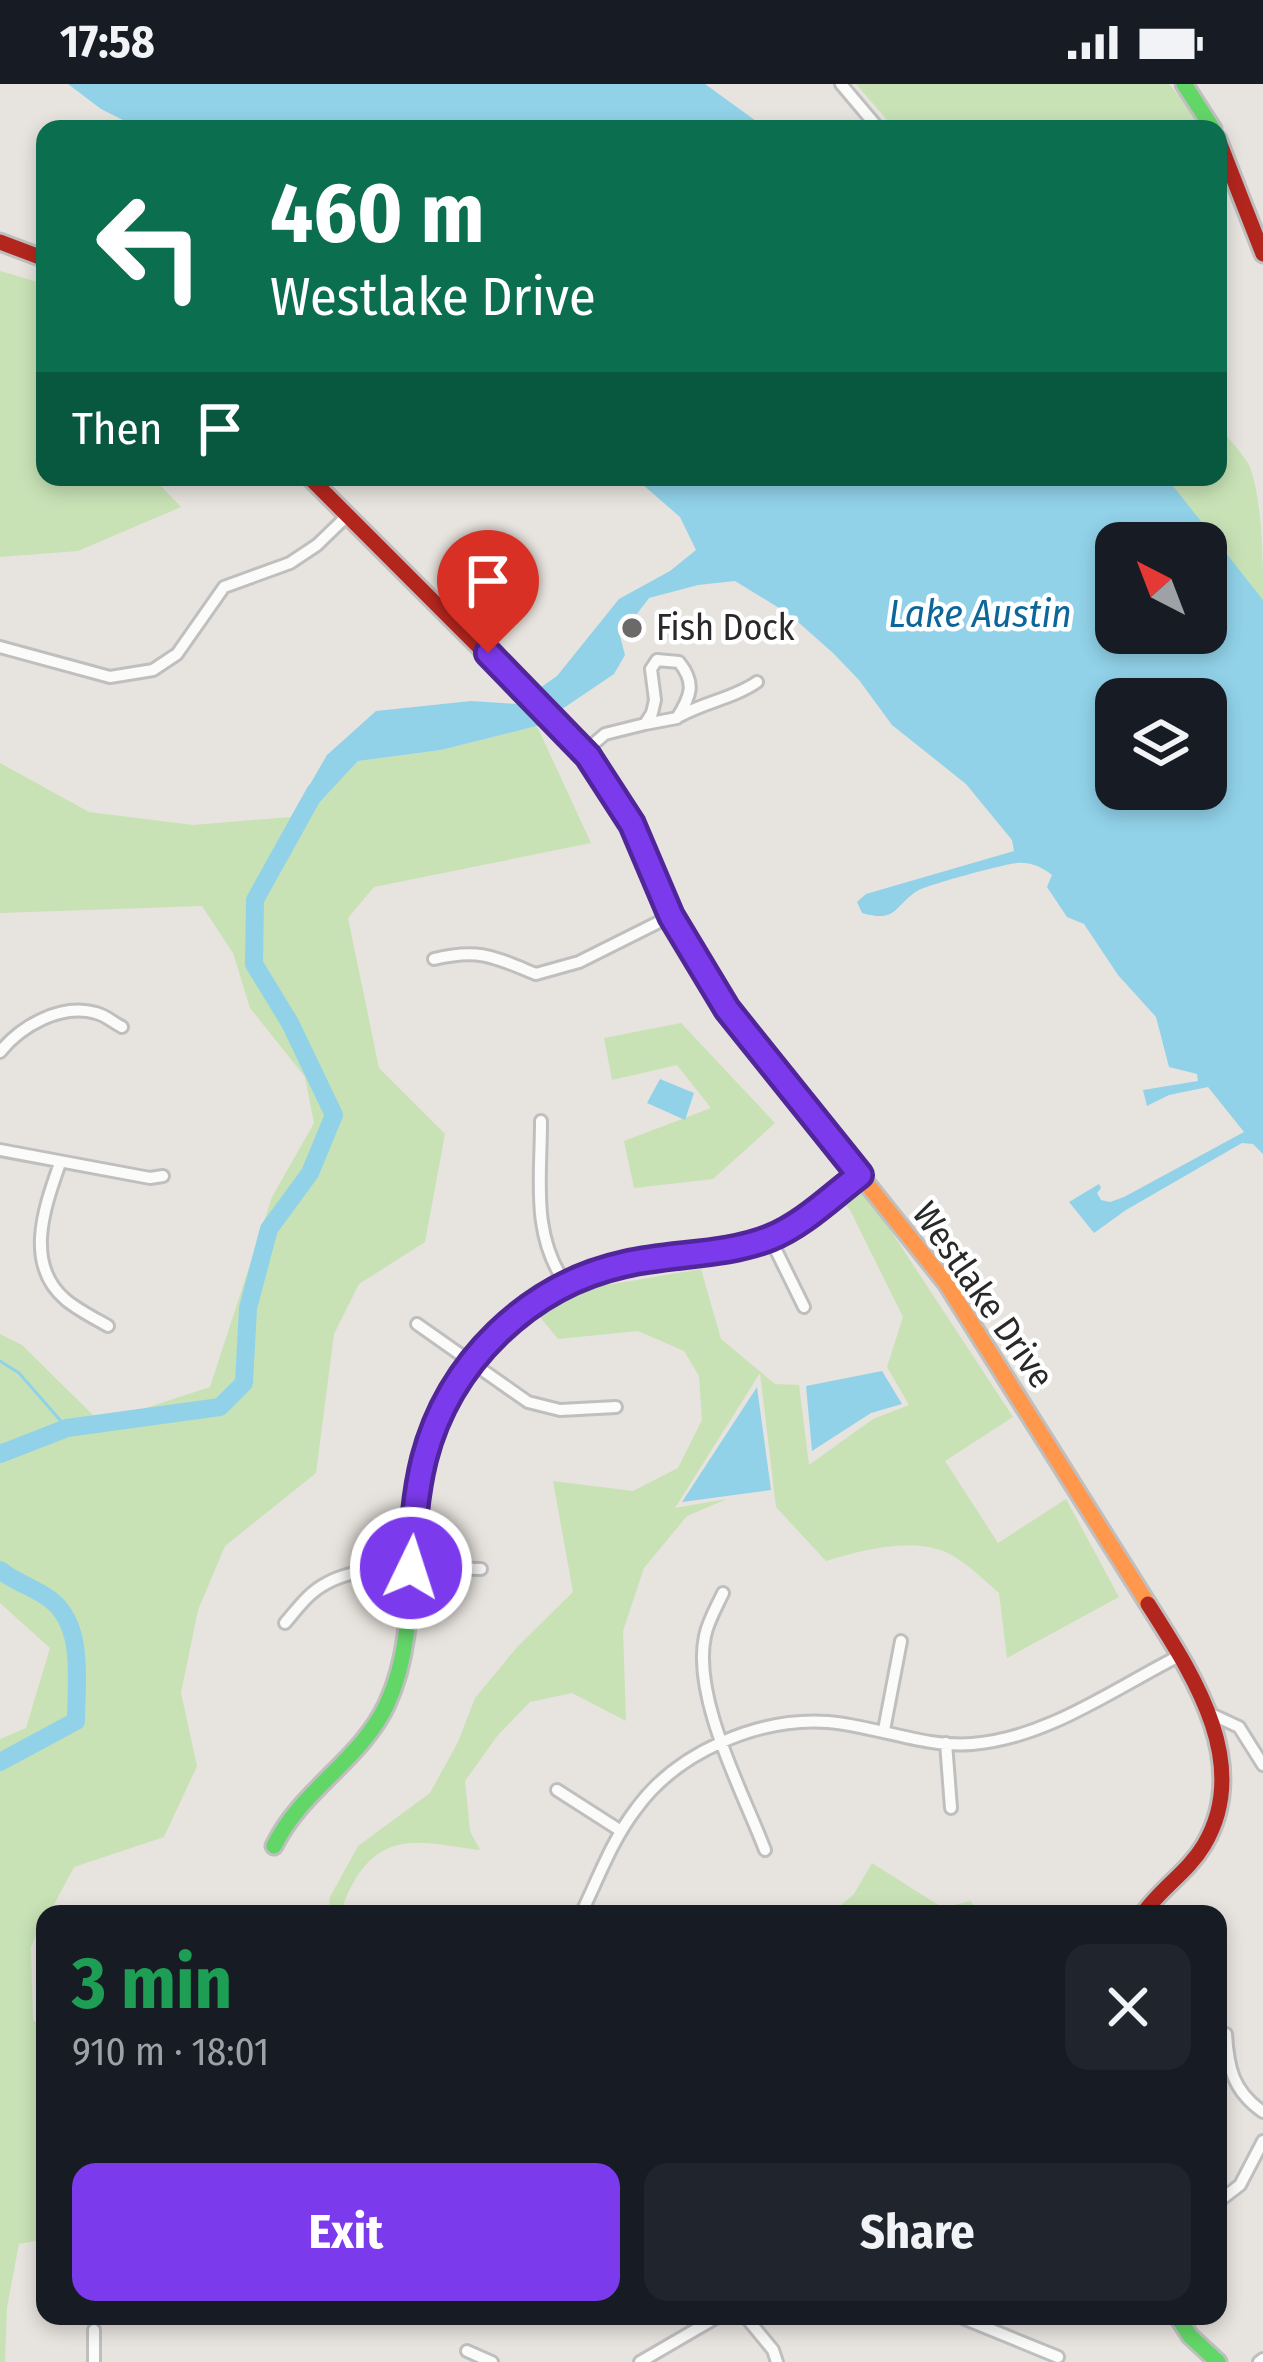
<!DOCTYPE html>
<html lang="en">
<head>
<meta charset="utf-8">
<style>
  body { margin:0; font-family:"Fira Sans Condensed",sans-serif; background:#20242c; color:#f1f3f6; height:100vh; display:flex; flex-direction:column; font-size:45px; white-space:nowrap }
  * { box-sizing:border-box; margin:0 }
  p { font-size:39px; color:#9ea1a6 }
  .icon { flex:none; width:66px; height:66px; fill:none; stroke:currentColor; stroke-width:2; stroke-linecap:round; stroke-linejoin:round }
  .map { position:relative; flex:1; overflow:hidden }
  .sheet { position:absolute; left:36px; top:1821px; width:1191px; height:420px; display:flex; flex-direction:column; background:#171b24; border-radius:24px; box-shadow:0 6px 18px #0003 }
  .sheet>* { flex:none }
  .top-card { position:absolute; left:36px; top:36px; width:1191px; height:366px; border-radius:24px; box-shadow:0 6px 18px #0003; background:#0b6e4f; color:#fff; overflow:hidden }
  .needle { width:78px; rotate:318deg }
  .controls { position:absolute; left:1095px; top:438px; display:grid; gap:24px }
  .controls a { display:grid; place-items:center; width:132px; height:132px; border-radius:24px; background:#171b24; box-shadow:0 6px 18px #0003; font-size:60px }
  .pin { position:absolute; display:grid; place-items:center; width:102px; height:102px; color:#fff; margin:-123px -51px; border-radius:50% 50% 50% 0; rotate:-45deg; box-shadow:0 0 12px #0007 }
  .pin .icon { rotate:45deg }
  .me { position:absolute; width:132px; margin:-66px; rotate:4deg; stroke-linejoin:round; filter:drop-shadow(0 0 9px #0008) }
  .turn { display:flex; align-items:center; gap:42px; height:252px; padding:0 36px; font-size:54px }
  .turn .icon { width:156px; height:156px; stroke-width:2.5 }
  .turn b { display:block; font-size:84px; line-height:102px }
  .then { display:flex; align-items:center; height:114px; padding:0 36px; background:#0003; gap:24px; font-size:45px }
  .round { display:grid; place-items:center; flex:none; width:126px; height:126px; border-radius:24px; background:#20242c }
  .headline { display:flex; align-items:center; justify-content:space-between; height:204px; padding:0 36px }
  h1 { font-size:72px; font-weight:700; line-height:90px; color:#1e9e55 }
  .button { display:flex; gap:24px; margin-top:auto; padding:24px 36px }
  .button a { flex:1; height:138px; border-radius:24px; background:#7c3aed; color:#fff; font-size:48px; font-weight:700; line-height:138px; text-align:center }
  .button a+a { background:#20242c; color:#f1f3f6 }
  .status { display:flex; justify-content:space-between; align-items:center; height:84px; padding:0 60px; background:#171b24; direction:ltr }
  .status svg { height:33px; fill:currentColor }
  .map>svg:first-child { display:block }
  .green { fill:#c8e2b6 }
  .water { fill:#91d2e9; fill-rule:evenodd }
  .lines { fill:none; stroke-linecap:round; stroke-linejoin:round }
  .stream { stroke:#91d2e9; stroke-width:3 }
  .river { stroke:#91d2e9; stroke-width:18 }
  .street-casing { stroke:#c0bfc0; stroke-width:16 }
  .fast-casing { stroke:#c0bfc0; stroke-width:21 }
  .slow-casing { stroke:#c0bfc0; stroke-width:21 }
  .jam-casing { stroke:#c0bfc0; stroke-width:21 }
  .street { stroke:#fbfbfa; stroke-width:10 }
  .fast { stroke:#63d668; stroke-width:15 }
  .slow { stroke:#ff974d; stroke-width:15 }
  .jam { stroke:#b3261e; stroke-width:15 }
  .route-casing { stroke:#51269a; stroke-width:30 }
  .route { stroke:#7c3aed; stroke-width:21 }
  .poi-dot { fill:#6c6a68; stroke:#fff; stroke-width:4.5 }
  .labels { text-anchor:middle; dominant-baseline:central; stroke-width:9; stroke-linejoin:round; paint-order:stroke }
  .poi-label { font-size:36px; fill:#292929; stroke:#fff; text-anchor:start }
  .street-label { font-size:36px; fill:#292929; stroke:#fff }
  .water-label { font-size:39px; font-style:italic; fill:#0d6699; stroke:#fff }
</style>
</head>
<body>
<div class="status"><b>17:58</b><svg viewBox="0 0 49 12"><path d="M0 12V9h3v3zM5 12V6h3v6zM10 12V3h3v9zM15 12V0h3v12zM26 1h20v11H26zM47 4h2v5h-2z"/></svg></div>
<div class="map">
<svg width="1263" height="2278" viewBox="0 0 1263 2278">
  <rect width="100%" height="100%" fill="#e7e3de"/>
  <!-- green -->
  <path class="green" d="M856 0H1169L1186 20 1200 45H895Z
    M0 187 45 200V393H152L181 423 78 467 0 473Z
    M1218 335C1226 356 1240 364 1250 383 1263 422 1263 473 1263 517L1165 393H1218Z
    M537 642 591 759 374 803 348 834 379 984 445 1050 425 1158 359 1200 334 1250 316 1389 225 1462 198 1526 181 1609 197 1682 164 1753 74 1783 49 1830H45L31 1863 33 1936 45 1944V2155L19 2160 7 2223 5 2278H0V1655L26 1644 50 1564 0 1519V1250L22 1261 94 1332 146 1324 210 1303 272 1113 314 1039 305 993 250 924 233 869 202 822 0 829V679L89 728 193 741 291 733 318 720 358 677 441 666Z
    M681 939 775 1039 713 1095 634 1104 624 1057 711 1024 677 981 612 996 604 954Z
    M854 1106H864L1013 1333 945 1377 998 1459 1066 1415 1119 1513 1007 1574 999 1509C985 1497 971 1483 955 1473 920 1450 862 1466 826 1477L776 1423 760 1289 675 1424 727 1415 687 1432 644 1484 623 1547 626 1637 572 1609 530 1618 498 1651 465 1697 470 1747 480 1766C429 1760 388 1744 356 1794 349 1806 344 1816 341 1830H328L330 1813 358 1762 430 1709 458 1658 475 1614 518 1562 573 1508 553 1397 633 1407 678 1384 702 1336 699 1292 684 1267 638 1247 558 1255 540 1233 589 1204 701 1185 721 1255 775 1300 799 1301 809 1381 873 1335 909 1321 887 1283 903 1233 850 1126 840 1115Z
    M872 1779 943 1824 970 1817 982 1830H831L854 1810Z"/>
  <!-- water -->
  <path class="water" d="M68 0H705L767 45H141L101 25Z
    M634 393H1166L1263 516V1070L1253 1060 1242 1059 1126 1126 1094 1149 1069 1118 1099 1100 1101 1104 1097 1109 1101 1116 1110 1118 1124 1113 1244 1048 1208 1003 1169 1011 1147 1022 1143 1006 1198 997 1197 990 1169 983 1156 933 1118 891 1084 840 1067 833 1047 803 1052 791C1042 783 1030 778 1017 779 1004 780 927 801 917 807 893 823 897 839 862 829L857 818 866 810 1014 767 1012 756 966 700 892 641 859 596 833 569 789 530 735 497 698 501 649 514 620 552 625 571 614 590 537 642 441 666 358 677 318 720 291 733 327 671 376 627 471 617 517 620 557 592 619 515 670 487 696 466 680 433ZM1116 459H1206V549H1116ZM1116 615H1206V705H1116Z
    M660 995 694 1009 685 1036 647 1019Z
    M882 1287 902 1320 871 1329 812 1367 806 1302Z
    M757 1303 771 1406 682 1418Z"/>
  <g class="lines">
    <!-- stream -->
    <path class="stream" d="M0 1277 19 1289 67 1344"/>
    <!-- river -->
    <path class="river" d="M0 1370 67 1344 220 1323 244 1299 248 1224 269 1145 310 1089 334 1031 290 939 254 880 255 816 315 708
      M0 1486C16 1499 36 1504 51 1516 85 1543 76 1598 76 1637L0 1678"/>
    <!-- street casing -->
    <g class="street-casing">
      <path id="street" d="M841 0 879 45
        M0 563 110 593 153 586 177 570 224 503 290 479 317 461 348 431
        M680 632C705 618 734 614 757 598
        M584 668 605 650 645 640 652 629 655 616 651 585 657 576 679 578C696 599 691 612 677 634L645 640
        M434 875C480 864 494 873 536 890L579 878 671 832
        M0 968C21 942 61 919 96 929 105 931 114 939 122 943
        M541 1037C541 1095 531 1149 565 1199
        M0 1066 150 1094 163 1092
        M60 1079C45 1122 23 1180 66 1216 78 1226 94 1234 108 1242
        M770 1154 804 1223
        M417 1240 528 1318 560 1326 616 1323
        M723 1509C717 1522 708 1537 705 1552 692 1614 743 1708 765 1766
        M285 1539C298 1524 309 1508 327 1499 367 1477 437 1485 481 1485
        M1211 1630 1239 1643 1263 1681
        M884 1646 901 1557
        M946 1659 951 1724
        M557 1706 621 1747
        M581 1830C598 1795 612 1756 636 1725 677 1668 759 1633 828 1638 876 1642 925 1664 972 1660 1048 1654 1115 1604 1181 1571
        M1226 1950C1228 1984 1233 2007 1263 2028
        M1218 2118 1240 2101 1263 2057
        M745 2232 773 2266 777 2278
        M958 2232 1058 2273
        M467 2267 492 2278
        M94 2278V2246
        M640 2278 719 2232
        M1259 2278 1263 2275"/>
    </g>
    <!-- fast casing -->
    <g class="fast-casing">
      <path id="fast" d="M1184 0 1213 45
        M274 1762C301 1706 361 1676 387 1620 416 1558 407 1488 415 1422 426 1330 481 1238 568 1198 598 1184 632 1179 665 1175
        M1177 2232 1190 2252 1218 2278"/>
    </g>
    <!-- slow casing -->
    <g class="slow-casing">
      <path id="slow" d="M725 922 946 1199 1148 1520
        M665 1175C764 1163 783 1151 860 1091"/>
    </g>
    <!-- jam casing -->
    <g class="jam-casing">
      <path id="jam" d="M1218 55 1263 170
        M0 158 45 175
        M309 393 588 672 632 741 671 832 725 922
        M1143 1830C1161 1804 1188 1788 1204 1761 1253 1679 1191 1588 1148 1520"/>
    </g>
    <!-- street -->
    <use href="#street" class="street"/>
    <!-- fast -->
    <use href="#fast" class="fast"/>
    <!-- slow -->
    <use href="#slow" class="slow"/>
    <!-- jam -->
    <use href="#jam" class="jam"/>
  </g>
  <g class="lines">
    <!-- route casing -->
    <g class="route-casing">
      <path id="route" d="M411 1484C413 1447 415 1411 424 1375 449 1278 529 1201 625 1180 672 1169 725 1172 770 1154 803 1141 832 1112 860 1091L727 925 671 832 632 740 588 672 488 569"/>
    </g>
    <!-- route -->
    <use href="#route" class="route"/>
  </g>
  <!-- markers -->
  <circle class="poi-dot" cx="632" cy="544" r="12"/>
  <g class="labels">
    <!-- poi labels -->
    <g class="poi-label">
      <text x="656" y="544">Fish Dock</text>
    </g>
    <!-- street labels -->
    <g class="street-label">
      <text transform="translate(983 1211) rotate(55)">Westlake Drive</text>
    </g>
    <!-- water labels -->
    <g class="water-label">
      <text x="980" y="530">Lake Austin</text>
    </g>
  </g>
</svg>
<div class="controls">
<a><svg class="needle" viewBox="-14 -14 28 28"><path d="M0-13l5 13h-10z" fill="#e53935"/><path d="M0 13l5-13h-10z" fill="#9ea1a6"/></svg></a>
<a><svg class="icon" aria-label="layers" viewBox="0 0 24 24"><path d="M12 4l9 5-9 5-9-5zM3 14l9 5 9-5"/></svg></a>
</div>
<div class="pin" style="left:488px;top:569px;background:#d93025"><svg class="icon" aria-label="arrive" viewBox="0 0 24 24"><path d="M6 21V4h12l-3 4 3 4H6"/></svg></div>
<svg class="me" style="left:411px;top:1484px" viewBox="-20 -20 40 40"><circle r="17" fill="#7c3aed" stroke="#fff" stroke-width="3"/><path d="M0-11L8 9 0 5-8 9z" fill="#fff"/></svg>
<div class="top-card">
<div class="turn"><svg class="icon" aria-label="left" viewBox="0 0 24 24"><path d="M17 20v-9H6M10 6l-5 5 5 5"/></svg><div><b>460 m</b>Westlake Drive</div></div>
<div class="then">Then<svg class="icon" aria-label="arrive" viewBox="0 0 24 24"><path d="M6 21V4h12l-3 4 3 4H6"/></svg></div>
</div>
<section class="sheet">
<div class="headline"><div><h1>3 min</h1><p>910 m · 18:01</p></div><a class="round"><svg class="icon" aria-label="close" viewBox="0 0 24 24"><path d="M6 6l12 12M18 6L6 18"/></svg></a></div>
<div class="button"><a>Exit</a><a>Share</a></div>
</section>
</div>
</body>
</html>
